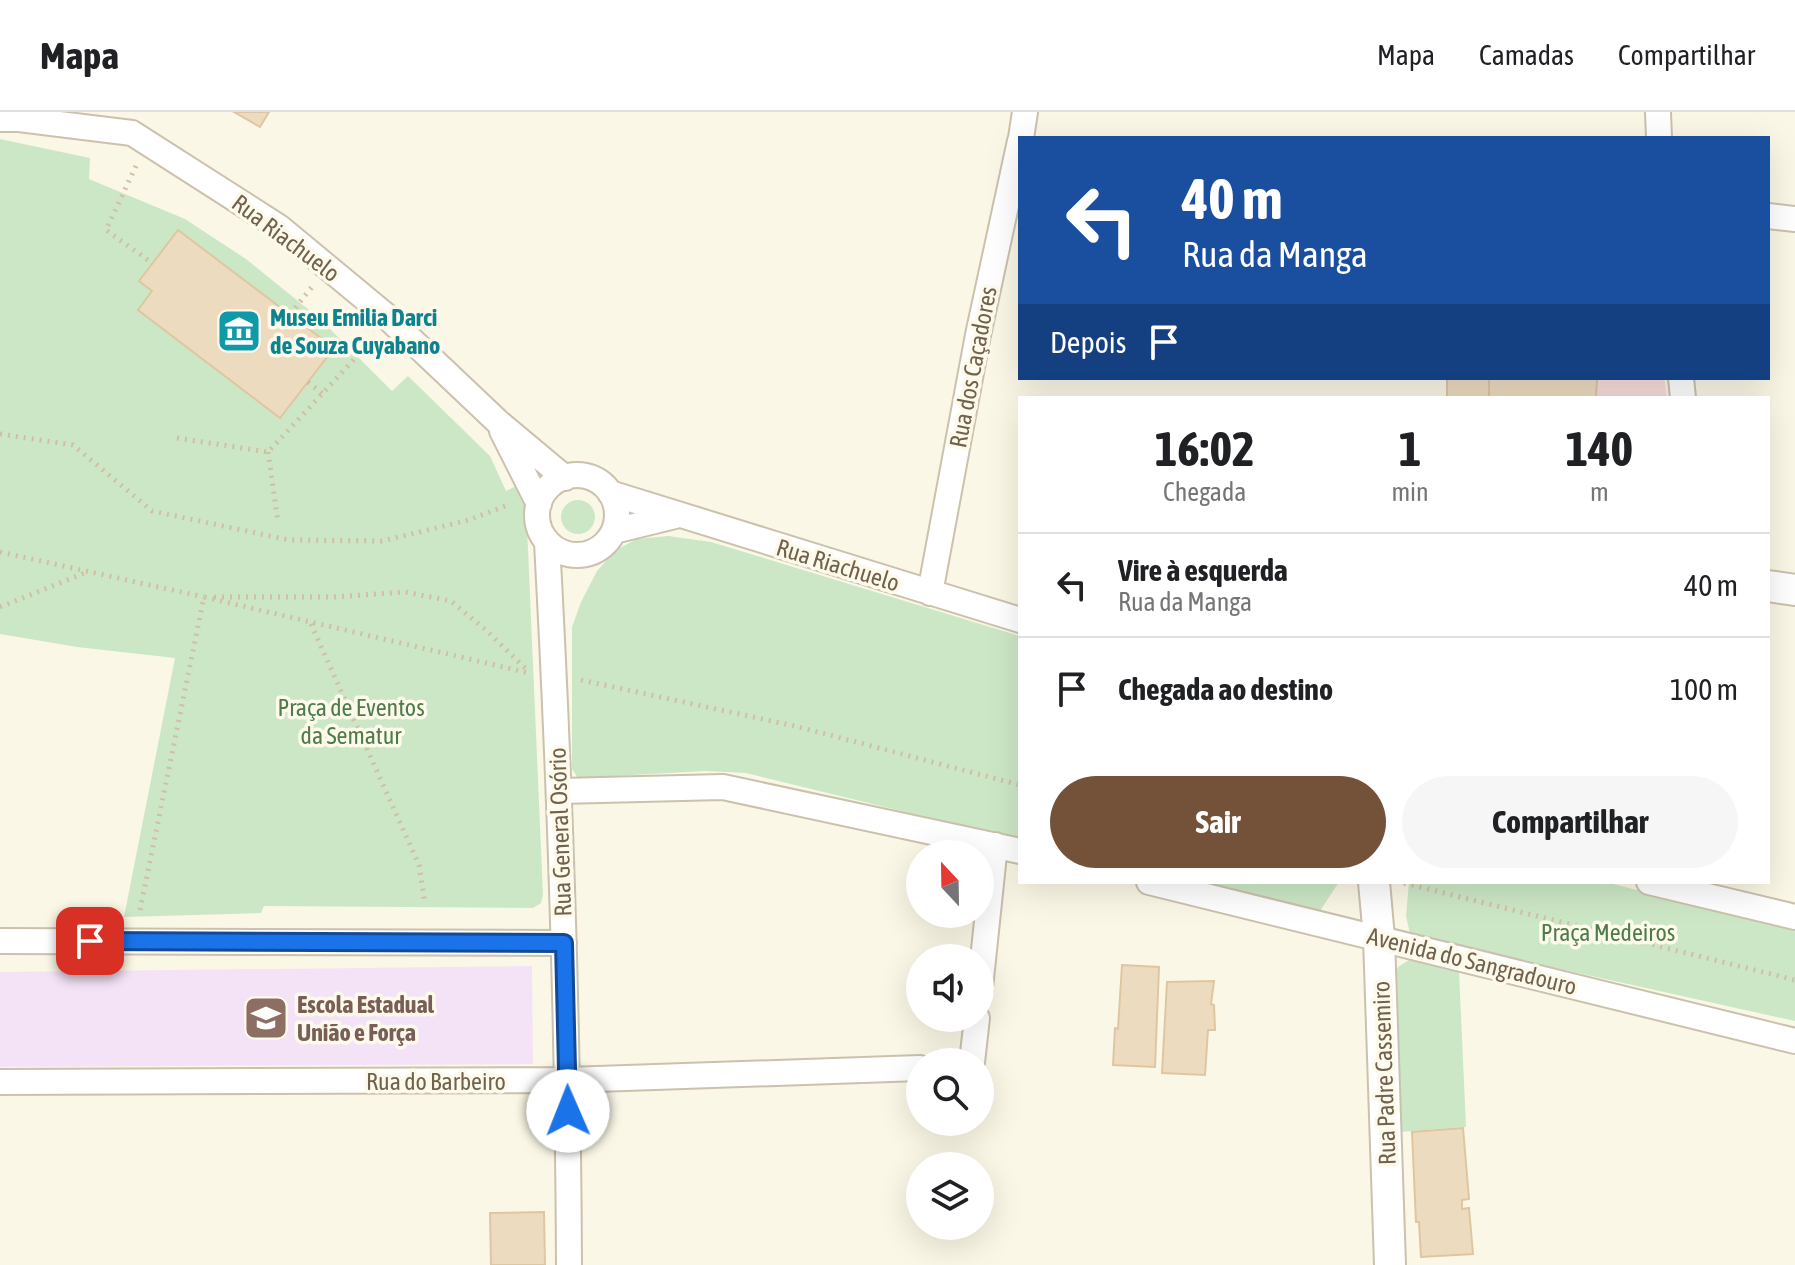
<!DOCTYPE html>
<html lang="pt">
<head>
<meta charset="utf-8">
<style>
  body { margin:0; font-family:"Asap Condensed",sans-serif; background:#f6f6f6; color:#202124; height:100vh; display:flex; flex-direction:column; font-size:30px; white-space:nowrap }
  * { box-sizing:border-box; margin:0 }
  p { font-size:26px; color:#757577 }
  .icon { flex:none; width:44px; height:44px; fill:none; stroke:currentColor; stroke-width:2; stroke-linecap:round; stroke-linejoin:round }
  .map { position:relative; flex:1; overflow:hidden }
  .sheet { position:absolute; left:1018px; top:284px; width:752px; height:488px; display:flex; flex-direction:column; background:#fff; border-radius:0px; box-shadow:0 8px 32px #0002 }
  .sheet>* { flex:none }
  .top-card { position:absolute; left:1018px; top:24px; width:752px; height:244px; border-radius:0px; box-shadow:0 8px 32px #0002; background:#1a4fa0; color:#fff; overflow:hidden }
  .needle { width:52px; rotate:338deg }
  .buttons { position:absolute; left:906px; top:728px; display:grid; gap:16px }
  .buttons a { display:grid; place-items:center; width:88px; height:88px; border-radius:50%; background:#fff; box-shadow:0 8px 32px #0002; font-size:40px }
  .pin { position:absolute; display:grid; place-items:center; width:68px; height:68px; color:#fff; margin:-34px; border-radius:16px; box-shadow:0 4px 12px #0006 }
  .me { position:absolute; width:88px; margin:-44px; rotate:359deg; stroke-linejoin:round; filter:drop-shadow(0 0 6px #0008) }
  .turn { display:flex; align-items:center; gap:28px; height:168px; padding:0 32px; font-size:36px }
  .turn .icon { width:104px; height:104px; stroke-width:2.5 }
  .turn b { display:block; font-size:56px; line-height:68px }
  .then { display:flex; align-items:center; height:76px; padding:0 32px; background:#0003; gap:16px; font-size:30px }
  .eta { display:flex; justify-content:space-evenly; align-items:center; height:136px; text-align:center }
  .eta b { font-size:48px; font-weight:700; line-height:56px }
  .cta { display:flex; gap:16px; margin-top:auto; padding:16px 32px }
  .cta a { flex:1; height:92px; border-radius:48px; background:#74523a; color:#fff; font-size:32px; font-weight:700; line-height:92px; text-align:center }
  .cta a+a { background:#f6f6f6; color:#202124 }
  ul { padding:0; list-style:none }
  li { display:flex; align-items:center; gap:24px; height:104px; padding:0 32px; border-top:2px solid #e0e0e0 }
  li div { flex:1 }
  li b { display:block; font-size:30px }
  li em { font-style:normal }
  header { display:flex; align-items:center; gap:48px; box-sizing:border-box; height:112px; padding:0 40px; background:#fff; border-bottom:2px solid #e0e0e0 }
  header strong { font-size:38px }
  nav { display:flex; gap:44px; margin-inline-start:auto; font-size:28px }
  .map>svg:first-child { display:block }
  .education { fill:#f4e3f7 }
  .medical { fill:#f7ddda }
  .green { fill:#cce7c6 }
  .building { fill:#eddbc0; stroke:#dfc6a2; stroke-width:2 }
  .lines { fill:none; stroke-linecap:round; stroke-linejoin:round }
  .minor-casing { stroke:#cbc1ad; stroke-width:28 }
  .tertiary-casing { stroke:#cbc1ad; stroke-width:34 }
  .path { stroke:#d2bfa3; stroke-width:5; stroke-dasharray:2 6; stroke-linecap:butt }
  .minor { stroke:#fff; stroke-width:24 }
  .tertiary { stroke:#fff; stroke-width:30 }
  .route-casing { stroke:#114b97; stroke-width:20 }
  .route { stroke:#1a73e8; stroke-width:14 }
  .labels { text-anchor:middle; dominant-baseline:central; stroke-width:7; stroke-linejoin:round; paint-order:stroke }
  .street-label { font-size:24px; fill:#72624d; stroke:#fdfaec }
  .culture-label { font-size:24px; font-weight:bold; fill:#0d838f; stroke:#fdfaec; text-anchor:start }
  .park-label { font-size:24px; fill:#4e7c49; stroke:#fdfaec }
  .education-label { font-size:24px; font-weight:bold; fill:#785e54; stroke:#fdfaec; text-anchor:start }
</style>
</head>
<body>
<header>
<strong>Mapa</strong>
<nav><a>Mapa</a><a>Camadas</a><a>Compartilhar</a></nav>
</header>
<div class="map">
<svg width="1795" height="1153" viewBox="0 0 1795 1153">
  <rect width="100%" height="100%" fill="#faf7e6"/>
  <!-- education -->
  <path class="education" d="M532 854 533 952 0 955V860Z"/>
  <!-- medical -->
  <path class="medical" d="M1447 266H1664L1667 286H1447Z"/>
  <!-- green -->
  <path class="green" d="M0 27 90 46 89 67 185 107 246 147 319 206 392 279 408 264 490 344 506 379 518 373 525 395 527 414 543 783 541 791 533 796 264 794 261 801 124 805 175 546 77 535 0 522Z
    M561 405a17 17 0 1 1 34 0a17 17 0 1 1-34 0Z
    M668 424 711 430 1020 524V728L746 661 705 659 578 666 572 657V515L581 490 597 459 616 438 637 427Z
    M1189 770H1339L1320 799 1315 800Z
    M1409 770H1605L1795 817V909L1461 835 1410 822 1406 804Z
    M1409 848 1459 859 1466 1015 1399 1020 1395 862 1398 855Z"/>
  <!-- building -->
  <path class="building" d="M234 0H269L260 15Z
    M178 118 334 236 280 306 138 198 152 179 139 169Z
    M1447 266H1489V286H1447Z
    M1489 266H1597L1596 286H1489Z
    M1122 853 1159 855 1155 955 1113 953 1115 916 1118 917Z
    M1214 869 1211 892 1214 893 1215 918H1208L1205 963 1162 961 1167 870Z
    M1463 1016 1469 1087 1462 1088V1097L1469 1096 1473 1142 1421 1145 1419 1110H1416L1412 1020Z
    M544 1100 545 1153H491L490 1101Z"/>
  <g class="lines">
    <!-- minor casing -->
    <g class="minor-casing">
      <path id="minor" d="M1658 0 1659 26
        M0 7H19L132 21 279 115 384 202 498 310 565 366
        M1021 26 1025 0
        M1768 104 1795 107
        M1681 266 1683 286
        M502 319 539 392
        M537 403a40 40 0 1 1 80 0a40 40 0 1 1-80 0Z
        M610 381 1020 508
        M614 419 675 404
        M547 430C560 671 568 912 569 1153
        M930 481 978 223 1020 29
        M560 679 723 675 1020 739
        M1149 770 1795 929
        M1649 770 1795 805
        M0 829 564 831
        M980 876 995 733
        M972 950 977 906
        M0 970 568 968 920 956"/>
    </g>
    <!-- tertiary casing -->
    <g class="tertiary-casing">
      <path id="tertiary" d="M1768 474 1795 478
        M1374 770 1379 826 1390 1153"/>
    </g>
    <!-- path -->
    <path class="path" d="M136 54 106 118 152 151
      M290 202 312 175
      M308 270 323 282
      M0 322 73 333 152 399 289 428 382 429 469 408 510 392
      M177 326 268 340 361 240
      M268 340 278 410
      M0 440 204 485
      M214 485H334L405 480 451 489 487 519 525 556
      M0 495 87 460
      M311 512 419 753 425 792
      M581 568 795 614 1020 673
      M1404 771 1795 868
      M140 798 204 485 529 561"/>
    <!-- minor -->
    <use href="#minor" class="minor"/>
    <!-- tertiary -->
    <use href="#tertiary" class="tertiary"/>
  </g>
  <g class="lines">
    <!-- route casing -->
    <g class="route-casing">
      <path id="route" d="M90 829 564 831 568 999"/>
    </g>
    <!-- route -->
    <use href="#route" class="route"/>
  </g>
  <!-- icons -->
  <defs>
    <g id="museum-square" transform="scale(2.3)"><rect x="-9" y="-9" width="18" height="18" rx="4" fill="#0f9aa8" stroke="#fdfaec"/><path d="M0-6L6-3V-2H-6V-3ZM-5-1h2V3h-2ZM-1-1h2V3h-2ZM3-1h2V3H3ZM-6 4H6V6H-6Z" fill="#fff"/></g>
    <g id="school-square" transform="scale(2.3)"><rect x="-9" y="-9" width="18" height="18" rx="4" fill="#8d6e63" stroke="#fdfaec"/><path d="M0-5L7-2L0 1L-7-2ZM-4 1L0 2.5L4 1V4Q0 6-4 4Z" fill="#fff"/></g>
  </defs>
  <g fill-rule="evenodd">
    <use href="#museum-square" x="239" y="219"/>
    <use href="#school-square" x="266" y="906"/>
  </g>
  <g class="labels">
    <!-- street labels -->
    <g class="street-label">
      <text transform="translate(286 126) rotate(37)">Rua Riachuelo</text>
      <text transform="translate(973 255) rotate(-79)">Rua dos Caçadores</text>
      <text transform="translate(838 453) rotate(17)">Rua Riachuelo</text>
      <text transform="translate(560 720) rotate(-92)">Rua General Osório</text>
      <text transform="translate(1472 849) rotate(14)">Avenida do Sangradouro</text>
      <text transform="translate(1384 961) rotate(-92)">Rua Padre Cassemiro</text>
      <text x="436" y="969">Rua do Barbeiro</text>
    </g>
    <!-- culture labels -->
    <g class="culture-label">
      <text x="270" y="205">Museu Emilia Darci<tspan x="270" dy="28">de Souza Cuyabano</tspan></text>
    </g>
    <!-- park labels -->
    <g class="park-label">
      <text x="351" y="595">Praça de Eventos<tspan x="351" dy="28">da Sematur</tspan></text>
      <text x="1608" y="820">Praça Medeiros</text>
    </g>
    <!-- education labels -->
    <g class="education-label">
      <text x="297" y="892">Escola Estadual<tspan x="297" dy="28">União e Força</tspan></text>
    </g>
  </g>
</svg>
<div class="buttons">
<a><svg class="needle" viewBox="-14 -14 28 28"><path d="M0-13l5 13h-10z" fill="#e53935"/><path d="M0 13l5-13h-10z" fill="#757577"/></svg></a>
<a><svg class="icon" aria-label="sound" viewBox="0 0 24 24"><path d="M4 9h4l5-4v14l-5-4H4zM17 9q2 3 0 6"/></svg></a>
<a><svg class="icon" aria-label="search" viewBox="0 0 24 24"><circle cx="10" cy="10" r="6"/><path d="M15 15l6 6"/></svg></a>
<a><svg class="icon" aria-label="layers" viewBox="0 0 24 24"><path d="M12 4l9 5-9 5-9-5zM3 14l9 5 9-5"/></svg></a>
</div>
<div class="pin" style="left:90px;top:829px;background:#d93025"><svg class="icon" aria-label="arrive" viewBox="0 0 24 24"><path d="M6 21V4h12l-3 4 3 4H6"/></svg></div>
<svg class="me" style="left:568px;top:999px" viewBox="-20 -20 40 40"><circle r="19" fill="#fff"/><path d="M0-13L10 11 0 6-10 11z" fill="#1a73e8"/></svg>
<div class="top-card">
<div class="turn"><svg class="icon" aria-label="left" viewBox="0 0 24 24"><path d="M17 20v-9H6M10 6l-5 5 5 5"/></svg><div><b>40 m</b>Rua da Manga</div></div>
<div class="then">Depois<svg class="icon" aria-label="arrive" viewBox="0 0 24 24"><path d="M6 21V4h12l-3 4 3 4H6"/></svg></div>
</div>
<section class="sheet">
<div class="eta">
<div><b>16:02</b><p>Chegada</p></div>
<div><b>1</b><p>min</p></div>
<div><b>140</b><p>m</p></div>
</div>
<ul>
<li><svg class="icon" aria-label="left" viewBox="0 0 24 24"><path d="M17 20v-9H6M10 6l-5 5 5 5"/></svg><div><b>Vire à esquerda</b><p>Rua da Manga</p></div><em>40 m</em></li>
<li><svg class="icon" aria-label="arrive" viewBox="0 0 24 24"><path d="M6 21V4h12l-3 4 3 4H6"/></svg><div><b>Chegada ao destino</b></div><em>100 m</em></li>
</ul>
<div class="cta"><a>Sair</a><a>Compartilhar</a></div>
</section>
</div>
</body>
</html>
